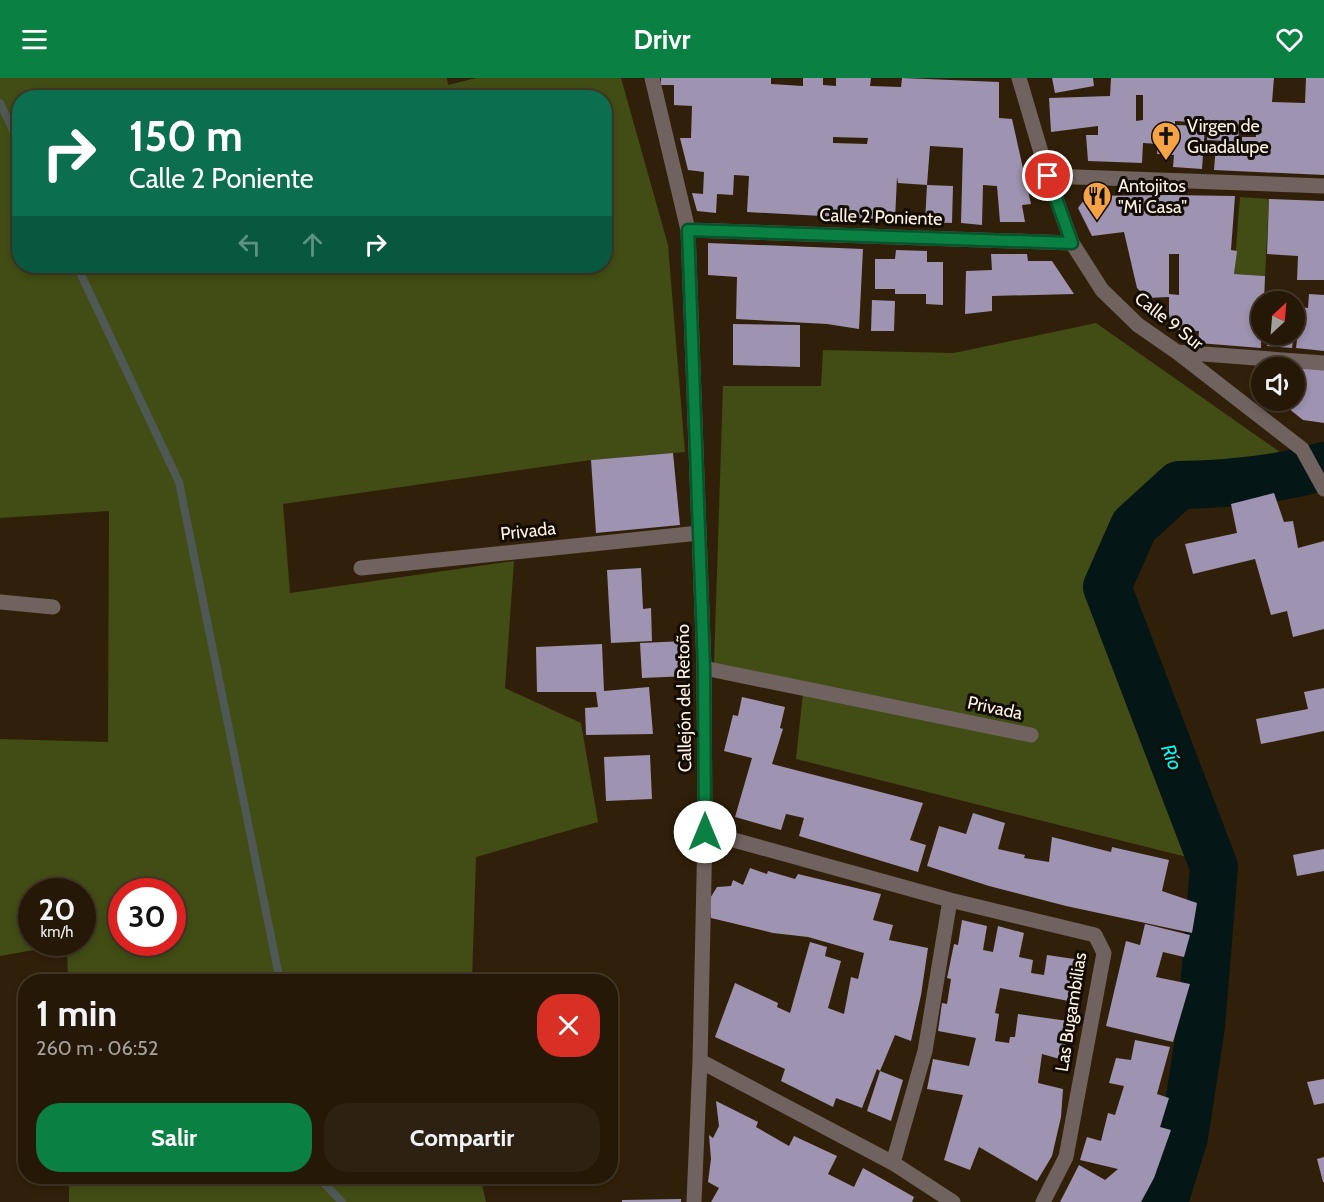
<!DOCTYPE html>
<html lang="es">
<head>
<meta charset="utf-8">
<style>
  body { margin:0; font-family:Cabin,sans-serif; background:#2d2111; color:#f1f3f6; height:100vh; display:flex; flex-direction:column; font-size:22px; white-space:nowrap }
  * { box-sizing:border-box; margin:0 }
  p { font-size:20px; color:#a3a09b }
  .icon { flex:none; width:33px; height:33px; fill:none; stroke:currentColor; stroke-width:2; stroke-linecap:round; stroke-linejoin:round }
  .map { position:relative; flex:1; overflow:hidden }
  .drawer { position:absolute; left:18px; top:896px; width:600px; height:210px; display:flex; flex-direction:column; background:#251807; border-radius:24px; box-shadow:0 3px 9px #0003,0 0 0 2px #423728 }
  .drawer>* { flex:none }
  .guide { position:absolute; left:12px; top:12px; width:600px; height:183px; border-radius:24px; box-shadow:0 3px 9px #0003,0 0 0 2px #423728; background:#0b6e4f; color:#fff; overflow:hidden }
  .needle { width:39px; rotate:26deg }
  .controls { position:absolute; left:1251px; top:213px; display:grid; gap:12px }
  .controls a { display:grid; place-items:center; width:54px; height:54px; border-radius:50%; background:#251807; box-shadow:0 3px 9px #0003,0 0 0 2px #423728; font-size:30px }
  .speed { position:absolute; left:18px; top:800px; display:flex; gap:12px; font-size:30px; font-weight:700; text-align:center }
  .speed>* { display:grid; place-content:center; width:78px; height:78px; border-radius:50%; background:#251807; box-shadow:0 3px 9px #0003,0 0 0 2px #423728; line-height:1 }
  .speed small { font-size:15px; font-weight:400 }
  .speed .limit { border:9px solid #d22; background:#fff; color:#111 }
  .pin { position:absolute; display:grid; place-items:center; width:51px; height:51px; color:#fff; margin:-26px; border:3px solid #fff; border-radius:50%; box-shadow:0 2px 6px #0007 }
  .me { position:absolute; width:66px; margin:-33px; rotate:0deg; stroke-linejoin:round; filter:drop-shadow(0 0 4px #0008) }
  .turn { display:flex; align-items:center; gap:21px; height:126px; padding:0 18px; font-size:27px }
  .turn .icon { width:78px; height:78px; stroke-width:2.5 }
  .turn b { display:block; font-size:42px; line-height:51px }
  .lanes { display:flex; align-items:center; height:57px; padding:0 18px; background:#0003; justify-content:center; gap:30px; direction:ltr }
  .lanes .off { opacity:.35 }
  .round { display:grid; place-items:center; flex:none; width:63px; height:63px; border-radius:24px; background:#2d2111 }
  .overview { display:flex; align-items:center; justify-content:space-between; height:102px; padding:0 18px }
  h1 { font-size:36px; font-weight:700; line-height:45px }
  .action { display:flex; gap:12px; margin-top:auto; padding:12px 18px }
  .action a { flex:1; height:69px; border-radius:24px; background:#0b8043; color:#fff; font-size:24px; font-weight:700; line-height:69px; text-align:center }
  .action a+a { background:#2d2111; color:#f1f3f6 }
  header { display:flex; justify-content:space-between; align-items:center; height:78px; padding:0 18px; background:#0b8043; color:#fff; font-size:27px; font-weight:700 }
  .map>svg:first-child { display:block }
  .green { fill:#414d14; fill-rule:evenodd }
  .lines { fill:none; stroke-linecap:round; stroke-linejoin:round }
  .stream { stroke:#4f5854; stroke-width:8 }
  .river { stroke:#041616; stroke-width:48 }
  .building { fill:#9e93b0; fill-rule:evenodd }
  .street { stroke:#70625e; stroke-width:15 }
  .route-casing { stroke:#07532c; stroke-width:15 }
  .route { stroke:#0b8043; stroke-width:10 }
  .labels { text-anchor:middle; dominant-baseline:central; stroke-width:6; stroke-linejoin:round; paint-order:stroke }
  .poi-label { font-size:18px; fill:#fef3e5; stroke:#130c04; text-anchor:start }
  .street-label { font-size:18px; fill:#fef3e5; stroke:#130c04 }
  .water-label { font-size:20px; font-style:italic; fill:#00f8f8; stroke:#130c04 }
</style>
</head>
<body>
<header><svg class="icon" aria-label="menu" viewBox="0 0 24 24"><path d="M4 6h16M4 12h16M4 18h16"/></svg>Drivr<svg class="icon" aria-label="heart" viewBox="0 0 24 24"><path d="M12 20l-8-8c-3-5 5-10 8-4 3-6 11-1 8 4z"/></svg></header>
<div class="map">
<svg width="1324" height="1124" viewBox="0 0 1324 1124">
  <rect width="100%" height="100%" fill="#312009"/>
  <!-- green -->
  <path class="green" d="M0 0H447L448 7 476 0H621L668 167 685 374 591 382 283 426 290 515 514 483 505 610 581 645 598 744 476 779 472 903H68L67 866 0 878V661L108 664 109 433 0 440ZM20 20H604V188H20ZM32 813H82V864H32ZM122 813H172V864H122Z
    M1240 119 1269 121 1265 198 1234 196Z
    M1096 245 1290 381 1179 407 1134 448 1107 509 1187 779 796 681 804 605 714 587 723 308H821L823 272 954 275Z
    M69 1098H480L486 1124H69Z"/>
  <g class="lines">
    <!-- stream -->
    <path class="stream" d="M0 25 20 67
      M77 188 179 404 280 903
      M319 1098 320 1101 342 1124"/>
    <!-- river -->
    <path class="river" d="M1164 1124 1184 1059 1201 948 1214 789 1107 509 1134 448 1179 407C1228 406 1277 402 1324 388"/>
  </g>
  <!-- building -->
  <path class="building" d="M661 0H771V6L803 8V0H823V7L836 8V0H871L870 8 901 9 902 0 999 4V40L1012 41 1031 126 1022 127 1025 144H1000L997 108 983 107 982 147 961 145 963 70 930 68 927 107 898 105 897 99 895 142 747 134 749 98 734 97 733 117 717 116 716 135 697 133 692 115 703 116 704 94 688 92 680 60H691L692 28 674 27V7H661ZM833 59 868 60 867 66 833 65Z
    M1052 0H1093L1094 8 1055 15Z
    M1111 0H1274L1272 24 1305 25 1306 0H1324V97L1214 92 1216 67H1225V63L1207 62 1208 45 1175 43V47L1205 48 1202 91 1173 89 1174 77 1157 76 1158 66 1143 65 1142 85 1088 83 1086 57H1098V48L1051 54 1049 20 1110 18ZM1136 17H1143V42L1136 43ZM1239 42 1256 43V59H1242V73H1238Z
    M927 107 953 108 952 145 925 144Z
    M1170 117 1235 118 1231 172 1237 173 1234 196 1265 198 1264 224H1262L1261 270 1198 265 1199 253 1179 252 1169 242V219L1147 220 1137 210 1124 154 1092 158 1078 130 1087 118ZM1169 176H1179V217L1169 216Z
    M1269 121 1324 123V202H1297L1298 178 1267 176Z
    M708 165 863 171 859 251 827 246 736 241 737 199 708 197Z
    M896 172 927 173V184H943V227L926 226V216H895V211H875V181H895Z
    M991 176H1027L1028 183H1052L1074 216 992 218V233L965 236 966 193 992 192Z
    M1309 216 1324 217V273L1296 270 1301 229 1308 230Z
    M872 222 895 223 894 253H871Z
    M733 246 800 247V289L733 287Z
    M1268 256H1294L1292 270 1267 268Z
    M1294 289 1324 291V345L1303 342 1278 322H1294Z
    M673 375 680 447 596 455 591 382Z
    M1274 415 1284 444 1293 443 1298 470 1324 463V551L1293 559 1287 533 1271 537 1255 481 1193 496 1185 466 1237 455 1231 426Z
    M641 490 643 531 651 530 652 563 611 565 607 492Z
    M686 563 688 598 642 600 640 565Z
    M602 566 604 613 649 609 653 656 586 657 585 630 598 629 596 614H537L536 569Z
    M1324 610V653L1261 666 1256 641 1308 631 1304 614Z
    M742 619 785 629 780 650 783 651 772 686 923 725 910 762 926 767 918 794 799 758 804 740 786 736 781 752 735 739 752 680 724 673 733 637 738 638Z
    M650 677 652 721 606 723 604 679Z
    M973 735 1005 745 998 771 1025 777 1024 780 1049 784 1052 759 1111 774 1112 769 1169 782 1162 813 1197 825 1192 855 1066 828 989 808 927 788 939 748 966 756Z
    M1324 771V793L1297 798 1293 777Z
    M750 790 767 796 768 793 795 801 798 796 881 816 873 842 893 847 889 862 928 870 921 917 911 963 895 957 880 993 877 991 862 1030 836 1020 833 1029 781 1003 785 991 715 959 735 905 778 925 777 929 790 935 810 864 827 869 825 878 841 883 828 930 844 936 851 899 858 901 864 875 808 859 773 855 711 840 709 822 717 809 731 808 733 802 743 807Z
    M962 842 987 848 983 872 993 874 998 848 1024 855 1019 879 1033 882 1031 895 1044 897 1047 877 1081 882 1074 924 1000 910 995 935 999 936 995 963 1009 965 1010 959H1015L1018 936 1068 943 1063 982 1042 976 1038 1005 1063 1011 1061 1039 1052 1078 1037 1103 979 1069 970 1092 944 1082 963 1017 927 1011 933 981 969 988 976 960 938 953 942 925 947 926 951 901 947 900 954 866 958 867Z
    M1145 846 1190 857 1184 879 1163 874 1156 899 1190 906 1173 964 1106 948 1126 863 1140 867Z
    M1135 962 1170 969 1157 1016 1169 1020 1160 1049 1171 1052 1154 1100 1141 1124H1060L1079 1087 1105 1102 1118 1091 1080 1082 1087 1059 1101 1063 1108 1035 1115 1037 1124 1008 1109 1005 1116 980 1131 982Z
    M880 993 903 1002 891 1043 867 1033Z
    M1324 1001V1025L1314 1027 1307 1004Z
    M716 1023 758 1044 756 1049 789 1068 794 1058 837 1078 828 1096 854 1109 863 1090 914 1119 912 1124H711L719 1110 708 1104 711 1081 709 1057 713 1060 719 1048Z
    M1324 1079V1104H1323L1317 1081Z
    M681 1121V1124H622V1122Z"/>
  <g class="lines">
    <!-- street -->
    <path class="street" d="M652 0 688 152 704 590 705 754 700 983 694 1124
      M1019 0 1048 98 1072 165 1102 212 1138 247 1177 274 1302 371 1324 411
      M1048 98 1324 108
      M688 152 1072 165
      M1177 274 1324 285
      M361 490 699 455
      M0 524 53 529
      M704 590 1031 657
      M705 754 950 822 1095 857 1104 875 1066 1079 1043 1124
      M700 983 893 1085 953 1124
      M893 1085 925 973 950 822"/>
  </g>
  <g class="lines">
    <!-- route casing -->
    <g class="route-casing">
      <path id="route" d="M705 754 704 590 688 152 1072 165 1048 98"/>
    </g>
    <!-- route -->
    <use href="#route" class="route"/>
  </g>
  <!-- icons -->
  <defs>
    <g id="church-pin" transform="scale(1.5)"><path d="M0 17L-7.5 6A9.5 9.5 0 1 1 7.5 6Z" fill="#f5a345" stroke="#130c04"/><path d="M-1.2-6h2.4v3.5h3.3v2.4h-3.3V6h-2.4V-.1h-3.3v-2.4h3.3Z" fill="#111"/></g>
    <g id="restaurant-pin" transform="scale(1.5)"><path d="M0 17L-7.5 6A9.5 9.5 0 1 1 7.5 6Z" fill="#f5a345" stroke="#130c04"/><path d="M-5-6h1v4h1v-4h1v4h1v-4h1v5L-1.5 .5V6h-2V.5L-5-1ZM5-6V6H3V1.5H1.5Q1.5-4 5-6Z" fill="#111"/></g>
  </defs>
  <g fill-rule="evenodd">
    <use href="#church-pin" x="1166" y="58"/>
    <use href="#restaurant-pin" x="1097" y="118"/>
  </g>
  <g class="labels">
    <!-- poi labels -->
    <g class="poi-label">
      <text x="1187" y="48">Virgen de<tspan x="1187" dy="21">Guadalupe</tspan></text>
      <text x="1118" y="108">Antojitos<tspan x="1118" dy="21">"Mi Casa"</tspan></text>
    </g>
    <!-- street labels -->
    <g class="street-label">
      <text transform="translate(881 139) rotate(2)">Calle 2 Poniente</text>
      <text transform="translate(1169 243) rotate(38)">Calle 9 Sur</text>
      <text transform="translate(528 453) rotate(-6)">Privada</text>
      <text transform="translate(684 620) rotate(-91)">Callejón del Retoño</text>
      <text transform="translate(995 630) rotate(12)">Privada</text>
      <text transform="translate(1071 934) rotate(-81)">Las Bugambilias</text>
    </g>
    <!-- water labels -->
    <g class="water-label">
      <text transform="translate(1172 679) rotate(69)">Río</text>
    </g>
  </g>
</svg>
<div class="controls">
<a><svg class="needle" viewBox="-14 -14 28 28"><path d="M0-13l5 13h-10z" fill="#e53935"/><path d="M0 13l5-13h-10z" fill="#a3a09b"/></svg></a>
<a><svg class="icon" aria-label="sound" viewBox="0 0 24 24"><path d="M4 9h4l5-4v14l-5-4H4zM17 9q2 3 0 6"/></svg></a>
</div>
<div class="speed"><div>20<small>km/h</small></div><div class="limit">30</div></div>
<div class="pin" style="left:1048px;top:98px;background:#d93025"><svg class="icon" aria-label="arrive" viewBox="0 0 24 24"><path d="M6 21V4h12l-3 4 3 4H6"/></svg></div>
<svg class="me" style="left:705px;top:754px" viewBox="-20 -20 40 40"><circle r="19" fill="#fff"/><path d="M0-13L10 11 0 6-10 11z" fill="#0b8043"/></svg>
<div class="guide">
<div class="turn"><svg class="icon" aria-label="right" viewBox="0 0 24 24"><path d="M7 20v-9h11M14 6l5 5-5 5"/></svg><div><b>150 m</b>Calle 2 Poniente</div></div>
<div class="lanes"><svg class="icon off" aria-label="left" viewBox="0 0 24 24"><path d="M17 20v-9H6M10 6l-5 5 5 5"/></svg><svg class="icon off" aria-label="ahead" viewBox="0 0 24 24"><path d="M12 20V5M6 11l6-6 6 6"/></svg><svg class="icon" aria-label="right" viewBox="0 0 24 24"><path d="M7 20v-9h11M14 6l5 5-5 5"/></svg></div>
</div>
<section class="drawer">
<div class="overview"><div><h1>1 min</h1><p>260 m · 06:52</p></div><a class="round" style="background:#d93025;color:#fff"><svg class="icon" aria-label="close" viewBox="0 0 24 24"><path d="M6 6l12 12M18 6L6 18"/></svg></a></div>
<div class="action"><a>Salir</a><a>Compartir</a></div>
</section>
</div>
</body>
</html>
